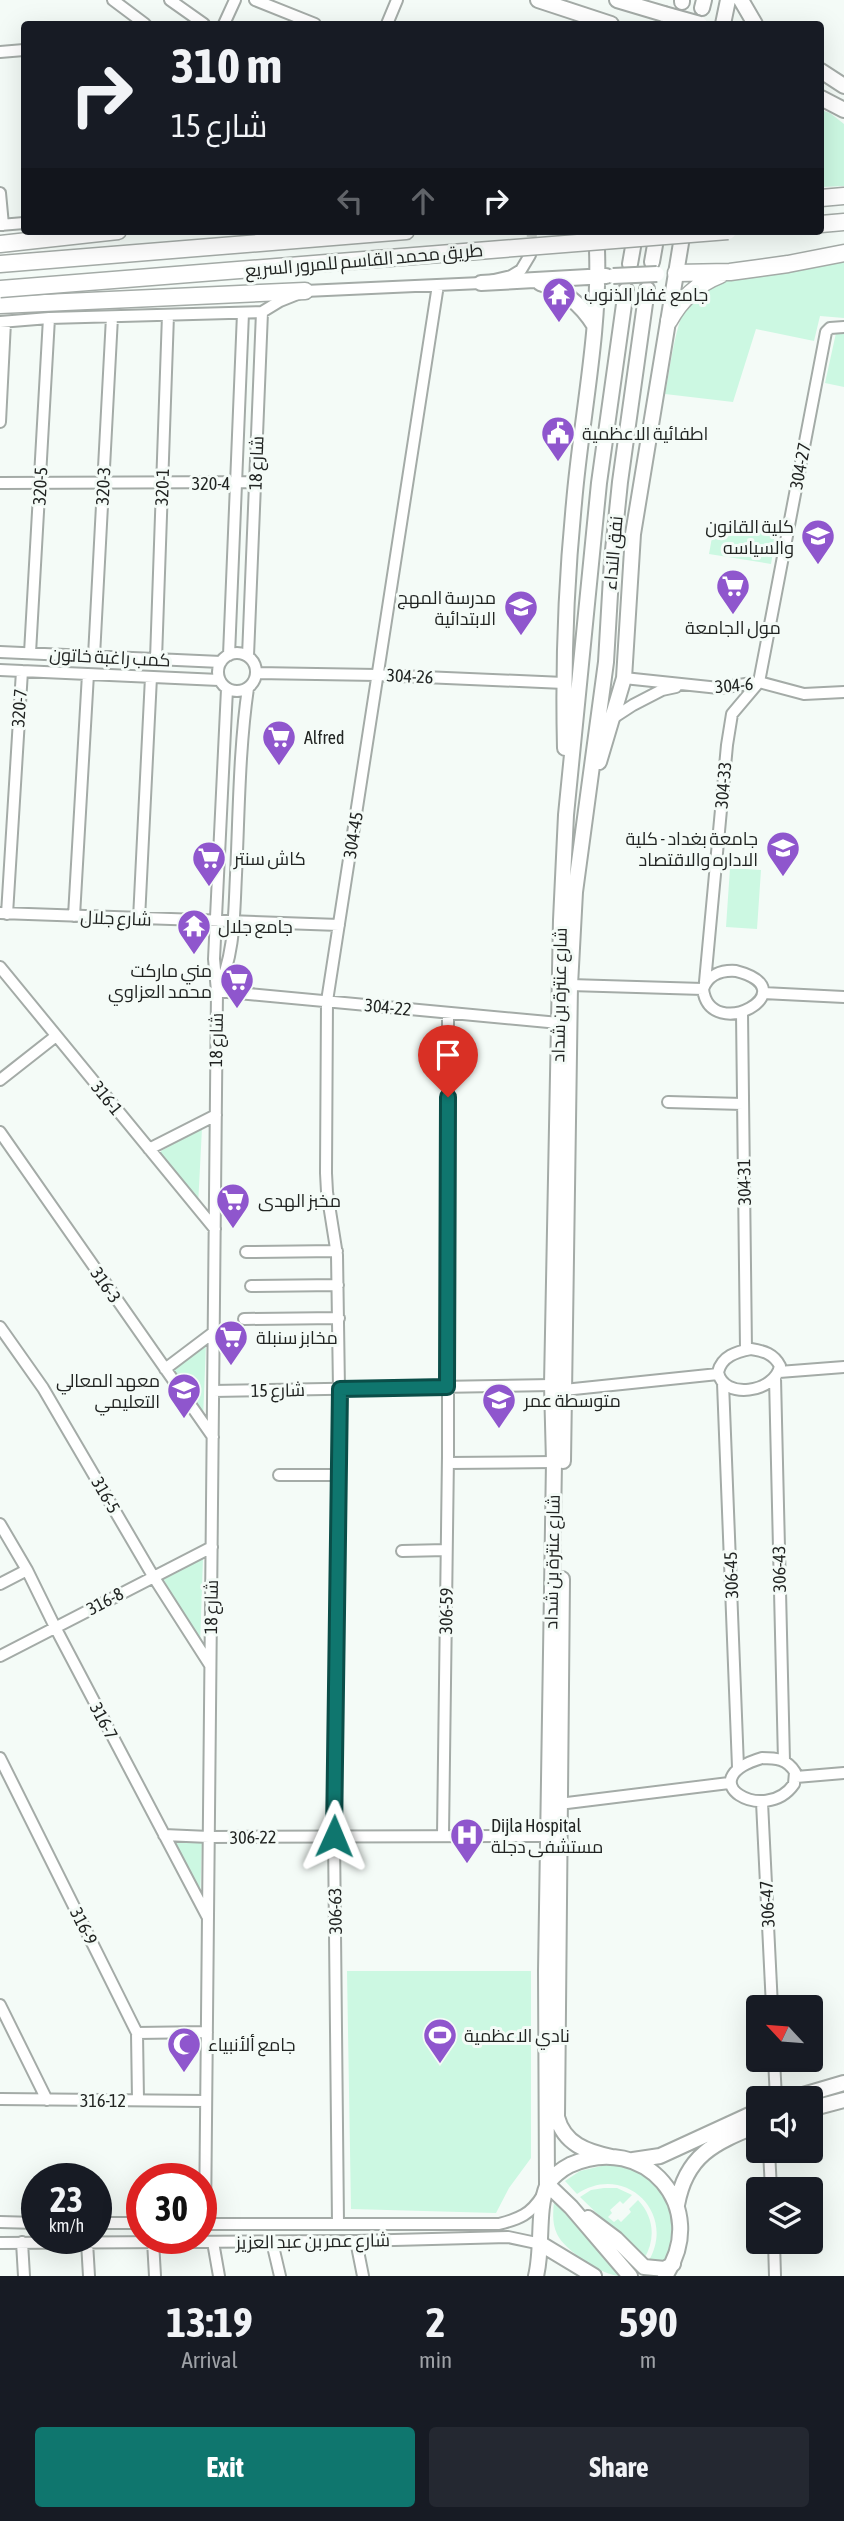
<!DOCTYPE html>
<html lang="en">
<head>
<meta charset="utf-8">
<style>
  body { margin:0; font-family:"Asap Condensed",Cairo,sans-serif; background:#242831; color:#f1f3f6; height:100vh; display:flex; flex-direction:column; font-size:26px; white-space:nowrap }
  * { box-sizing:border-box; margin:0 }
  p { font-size:23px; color:#9ea1a6 }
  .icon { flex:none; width:38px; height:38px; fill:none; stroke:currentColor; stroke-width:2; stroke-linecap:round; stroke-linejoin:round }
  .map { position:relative; height:2276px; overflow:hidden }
  .side { display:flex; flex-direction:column; background:#171b24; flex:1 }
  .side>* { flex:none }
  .hud { position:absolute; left:21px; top:21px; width:803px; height:214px; border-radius:7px; box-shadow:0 7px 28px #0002; background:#171b24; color:#f1f3f6; overflow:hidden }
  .needle { width:46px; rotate:296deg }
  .buttons { position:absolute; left:746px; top:1995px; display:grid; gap:14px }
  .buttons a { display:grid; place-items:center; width:77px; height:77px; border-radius:7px; background:#171b24; box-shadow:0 7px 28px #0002; font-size:35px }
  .speed { position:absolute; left:21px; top:2163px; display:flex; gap:14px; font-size:35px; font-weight:700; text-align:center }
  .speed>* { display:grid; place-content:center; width:91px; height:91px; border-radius:50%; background:#171b24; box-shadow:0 7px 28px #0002; line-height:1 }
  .speed small { font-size:18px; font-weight:400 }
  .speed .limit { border:10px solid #d22; background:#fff; color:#111 }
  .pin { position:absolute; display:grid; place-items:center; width:60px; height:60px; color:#fff; margin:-72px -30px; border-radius:50% 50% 50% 0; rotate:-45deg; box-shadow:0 0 7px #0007 }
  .pin .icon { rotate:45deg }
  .me { position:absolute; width:77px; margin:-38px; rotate:1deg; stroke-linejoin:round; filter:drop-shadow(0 0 5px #0008) }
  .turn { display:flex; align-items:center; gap:24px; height:147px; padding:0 35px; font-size:32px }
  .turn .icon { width:91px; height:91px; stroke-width:2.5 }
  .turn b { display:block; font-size:49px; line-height:60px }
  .lanes { display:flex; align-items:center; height:66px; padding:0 35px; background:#0003; justify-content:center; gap:35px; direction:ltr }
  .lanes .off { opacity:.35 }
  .eta { display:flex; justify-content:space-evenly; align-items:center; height:119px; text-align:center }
  .eta b { font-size:42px; font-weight:700; line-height:49px }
  .cta { display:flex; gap:14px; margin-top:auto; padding:14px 35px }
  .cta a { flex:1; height:80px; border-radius:7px; background:#0f766e; color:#fff; font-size:28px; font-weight:700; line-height:80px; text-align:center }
  .cta a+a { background:#242831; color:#f1f3f6 }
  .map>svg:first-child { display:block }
  .green { fill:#ccf8e2 }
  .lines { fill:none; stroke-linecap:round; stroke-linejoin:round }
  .minor-tunnel { stroke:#cad0cc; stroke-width:10; stroke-dasharray:10 5; stroke-linecap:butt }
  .minor-casing { stroke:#a4aba7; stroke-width:14 }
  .major-casing { stroke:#a4aba7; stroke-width:18 }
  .highway-casing { stroke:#a4aba7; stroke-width:19 }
  .minor { stroke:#fff; stroke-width:10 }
  .major { stroke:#fff; stroke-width:14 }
  .highway { stroke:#fff; stroke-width:16 }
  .major-bridge-casing { stroke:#a4aba7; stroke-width:18; stroke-linecap:butt }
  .highway-bridge-casing { stroke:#a4aba7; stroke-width:19; stroke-linecap:butt }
  .major-bridge { stroke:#fff; stroke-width:14 }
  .highway-bridge { stroke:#fff; stroke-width:16 }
  .route-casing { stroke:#0a4d48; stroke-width:18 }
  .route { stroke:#0f766e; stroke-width:12 }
  .labels { text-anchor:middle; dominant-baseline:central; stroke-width:6; stroke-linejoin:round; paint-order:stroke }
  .street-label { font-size:18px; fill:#212422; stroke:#f4fbf7 }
  .poi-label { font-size:18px; fill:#212422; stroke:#f4fbf7; text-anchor:start }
</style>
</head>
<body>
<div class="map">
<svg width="844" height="2276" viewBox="0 0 844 2276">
  <rect width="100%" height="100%" fill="#f4fbf7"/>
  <!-- green -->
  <path class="green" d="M821 110 830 113 844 124V186L821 187Z
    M844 261V318L820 316 814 341 756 329 733 402 665 394C670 368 673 340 682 315 684 309 689 300 693 296 715 275 810 268 844 261Z
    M836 333 844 334V387L825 383Z
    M714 526 776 535 771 564 709 554Z
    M730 868 761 870 757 929 726 927Z
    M202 1128 198 1206 159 1159 161 1151Z
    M206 1343 203 1420 172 1369Z
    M203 1558 200 1647 163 1578Z
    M171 1840 202 1842 200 1901Z
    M347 1971H531V2158L509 2188 496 2213 351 2209Z
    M610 2164 635 2168 663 2189 676 2220 668 2264 648 2262C678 2213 624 2162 577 2194L565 2181 580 2171Z
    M604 2188H617L632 2195 623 2204 620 2201 610 2210 612 2213 608 2217 614 2222 618 2219 621 2222 631 2212 629 2209 638 2200C654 2217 656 2239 644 2259L580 2197 591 2190Z
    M554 2201 620 2276C603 2276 564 2250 557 2234 552 2223 553 2213 554 2201Z"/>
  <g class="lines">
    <!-- minor-tunnel -->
    <path class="minor-tunnel" d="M531 252 532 231"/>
    <!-- minor casing -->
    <g class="minor-casing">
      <path id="minor" d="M113 0 145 24
        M170 0 204 24
        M255 0 315 24
        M224 24 235 0
        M387 24 397 0
        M0 52 24 50
        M0 193 3 225
        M0 225 24 223
        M0 322 49 318 262 312 280 301 305 291 481 283 511 276 521 270 530 255
        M0 422 5 322
        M0 483 255 482
        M0 652 221 662
        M218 672a19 19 0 1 1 38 0a19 19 0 1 1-38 0Z
        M30 653 49 318
        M229 655 243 313
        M94 656 112 317
        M248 656 262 312
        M156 659 168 315
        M0 670 219 680
        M256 673 377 675 564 683
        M624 678 719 688 759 682 804 694 844 692
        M759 682 826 332 830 328 844 327
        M610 720 633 705 662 690 676 687
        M0 913 339 925
        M7 914 22 671
        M74 916 88 674
        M139 919 151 677
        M0 967 215 1229
        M736 971C810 990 710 1045 703 989 708 975 721 970 736 971Z
        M705 982 727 745 732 714 759 682
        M570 985 703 989
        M217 991 559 1023
        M217 991C235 957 234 913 236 875 239 813 239 750 248 688
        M763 993 844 997
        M742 1013 746 1350
        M0 1080 56 1036
        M668 1102 743 1104
        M0 1132 213 1437
        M149 1149 216 1115
        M246 1252 337 1251
        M251 1286 338 1285
        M244 1319 339 1318
        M0 1327 43 1388 153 1576 210 1665
        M751 1349C764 1351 774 1354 780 1366 775 1393 723 1400 718 1372 722 1356 736 1352 751 1349Z
        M165 1369 214 1332
        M779 1372 844 1367
        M775 1378 784 1761
        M723 1383 738 1767
        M564 1390 718 1374
        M213 1391 552 1385
        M448 1463 554 1462
        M279 1475H339
        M0 1524 27 1570 55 1627 207 1916
        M402 1551 446 1550
        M0 1584 27 1570
        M0 1656 212 1547
        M0 1758 137 2033 138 2100
        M762 1758C776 1758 787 1759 795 1772L794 1784C765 1826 688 1780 762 1758Z
        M796 1777 844 1773
        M762 1802 772 2007
        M559 1804 729 1783
        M164 1835 209 1837 548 1836
        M443 1835 448 1456V1013
        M0 2005 47 2100
        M137 2033 207 2032
        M774 2060 776 2098
        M0 2099 206 2101
        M769 2151 771 2189
        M0 2222 37 2223
        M96 2223H142
        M338 2223 334 1836 339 1389 337 1255 327 1192 326 1173 327 1001 438 285
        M201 2224H499C519 2219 531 2214 542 2196
        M205 2224 217 991 214 959 227 689
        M153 2241 155 2276
        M356 2241 363 2276
        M22 2242 24 2276
        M87 2242 89 2276
        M213 2242 219 2276
        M272 2242 280 2276
        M774 2242 775 2276
        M0 2243 356 2241 508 2237 541 2244"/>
    </g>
    <!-- major casing -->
    <g class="major-casing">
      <path id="major" d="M538 0 611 24
        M617 0 664 14
        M741 0 755 24
        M682 2V0
        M702 8 704 0
        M723 24 728 0
        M821 71 844 86
        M821 98 844 110
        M652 262 655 245
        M630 264 633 247
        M481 283 606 276
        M540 283C564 290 581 304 594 325
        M626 290 599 483 566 815 561 920 552 1385 554 1462 546 1971 547 2184 571 2207 630 2276
        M565 748C563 666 566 584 574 503 581 419 600 334 597 250
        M599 762 624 678 633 534 681 243
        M563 1461 570 985 575 892 606 662 612 560 620 482 647 289
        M562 1579 557 2117C564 2144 587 2152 612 2157
        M793 2098 844 2083
        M810 2109 844 2100
        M633 2160 660 2156 758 2111
        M677 2205C686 2155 714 2143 758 2125
        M588 2218 616 2239 644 2267 665 2269 673 2264
        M541 2244 594 2276
        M536 2276C543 2248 537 2210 547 2186 551 2177 562 2169 570 2165 645 2131 711 2208 665 2276"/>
    </g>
    <!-- highway casing -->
    <g class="highway-casing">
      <path id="highway" d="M821 198 844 196
        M821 224 844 222
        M0 244 118 231
        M0 264 406 231
        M676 273 730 272 788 264 844 253
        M0 305 305 291
        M669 321C681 299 697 284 720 275"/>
    </g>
    <!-- minor -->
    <use href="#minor" class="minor"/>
    <!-- major -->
    <use href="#major" class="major"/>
    <!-- highway -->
    <use href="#highway" class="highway"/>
    <!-- major-bridge casing -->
    <g class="major-bridge-casing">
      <path id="major-bridge" d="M664 14 700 24
        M613 276 657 274"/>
    </g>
    <!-- highway-bridge casing -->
    <g class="highway-bridge-casing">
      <path id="highway-bridge" d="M0 289 728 231"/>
    </g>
    <!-- major-bridge -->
    <use href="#major-bridge" class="major-bridge"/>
    <!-- highway-bridge -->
    <use href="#highway-bridge" class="highway-bridge"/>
  </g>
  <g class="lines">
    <!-- route casing -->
    <g class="route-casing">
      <path id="route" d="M334 1836 340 1389 447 1387 448 1097"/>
    </g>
    <!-- route -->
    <use href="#route" class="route"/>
  </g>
  <!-- icons -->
  <defs>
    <g id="temple-pin" transform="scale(1.75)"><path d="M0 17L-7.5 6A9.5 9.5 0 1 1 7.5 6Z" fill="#8f56cd" stroke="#f4fbf7"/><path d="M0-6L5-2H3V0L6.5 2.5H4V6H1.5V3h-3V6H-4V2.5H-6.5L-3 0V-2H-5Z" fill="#fff"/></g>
    <g id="civic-pin" transform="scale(1.75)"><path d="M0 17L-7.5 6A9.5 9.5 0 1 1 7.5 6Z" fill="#8f56cd" stroke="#f4fbf7"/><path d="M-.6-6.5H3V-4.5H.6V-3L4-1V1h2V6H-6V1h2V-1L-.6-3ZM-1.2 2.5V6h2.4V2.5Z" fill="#fff"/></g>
    <g id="university-pin" transform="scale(1.75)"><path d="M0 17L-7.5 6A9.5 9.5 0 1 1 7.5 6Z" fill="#8f56cd" stroke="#f4fbf7"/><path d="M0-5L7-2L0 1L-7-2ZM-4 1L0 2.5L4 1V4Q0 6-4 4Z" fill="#fff"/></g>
    <g id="supermarket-pin" transform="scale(1.75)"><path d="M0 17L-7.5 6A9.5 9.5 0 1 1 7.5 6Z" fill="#8f56cd" stroke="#f4fbf7"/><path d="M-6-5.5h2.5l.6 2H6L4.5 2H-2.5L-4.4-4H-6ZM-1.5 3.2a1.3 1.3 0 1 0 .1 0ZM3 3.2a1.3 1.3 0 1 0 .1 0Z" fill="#fff"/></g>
    <g id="school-pin" transform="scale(1.75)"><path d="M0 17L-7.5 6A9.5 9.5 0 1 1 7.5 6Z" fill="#8f56cd" stroke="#f4fbf7"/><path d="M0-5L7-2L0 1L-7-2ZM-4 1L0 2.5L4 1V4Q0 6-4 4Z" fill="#fff"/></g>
    <g id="hospital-pin" transform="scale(1.75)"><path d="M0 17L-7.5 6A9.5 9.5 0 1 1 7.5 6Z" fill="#8f56cd" stroke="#f4fbf7"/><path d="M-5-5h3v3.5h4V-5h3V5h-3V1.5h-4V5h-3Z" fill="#fff"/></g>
    <g id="stadium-pin" transform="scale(1.75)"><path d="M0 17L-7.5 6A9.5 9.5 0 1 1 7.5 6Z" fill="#8f56cd" stroke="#f4fbf7"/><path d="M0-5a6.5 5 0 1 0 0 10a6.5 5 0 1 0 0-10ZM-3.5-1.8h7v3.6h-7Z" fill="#fff"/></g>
    <g id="mosque-pin" transform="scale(1.75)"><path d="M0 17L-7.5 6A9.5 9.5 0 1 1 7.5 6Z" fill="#8f56cd" stroke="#f4fbf7"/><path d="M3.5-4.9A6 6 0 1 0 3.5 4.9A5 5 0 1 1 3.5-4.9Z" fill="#fff"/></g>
  </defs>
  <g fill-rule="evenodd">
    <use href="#temple-pin" x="559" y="294"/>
    <use href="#civic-pin" x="558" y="433"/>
    <use href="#university-pin" x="818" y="536"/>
    <use href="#supermarket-pin" x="733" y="586"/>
    <use href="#school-pin" x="521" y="607"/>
    <use href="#supermarket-pin" x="279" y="737"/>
    <use href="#university-pin" x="783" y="848"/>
    <use href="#supermarket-pin" x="209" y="858"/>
    <use href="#temple-pin" x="194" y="926"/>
    <use href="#supermarket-pin" x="237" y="980"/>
    <use href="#supermarket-pin" x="233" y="1200"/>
    <use href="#supermarket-pin" x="231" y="1337"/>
    <use href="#school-pin" x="184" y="1390"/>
    <use href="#school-pin" x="499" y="1400"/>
    <use href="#hospital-pin" x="467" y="1835"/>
    <use href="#stadium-pin" x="440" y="2035"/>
    <use href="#mosque-pin" x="184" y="2044"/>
  </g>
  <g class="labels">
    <!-- street labels -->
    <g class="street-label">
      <text transform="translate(364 260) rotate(-5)">طريق محمد القاسم للمرور السريع</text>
      <text transform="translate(256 463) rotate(-88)">شارع 18</text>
      <text transform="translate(800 466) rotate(-79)">304-27</text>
      <text x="211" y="483">320-4</text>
      <text transform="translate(40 486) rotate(-87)">320-5</text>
      <text transform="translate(103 486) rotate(-87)">320-3</text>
      <text transform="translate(162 487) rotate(-88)">320-1</text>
      <text transform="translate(613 553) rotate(-85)">نفق النداء</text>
      <text transform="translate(110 657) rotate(3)">كمب راغبة خاتون</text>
      <text transform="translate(410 676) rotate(3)">304-26</text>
      <text transform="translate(734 685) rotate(-5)">304-6</text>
      <text transform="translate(19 708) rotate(-86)">320-7</text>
      <text transform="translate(723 785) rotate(-85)">304-33</text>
      <text transform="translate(353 835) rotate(-81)">304-45</text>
      <text transform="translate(116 918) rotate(2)">شارع جلال</text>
      <text transform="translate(559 995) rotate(-89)">شارع عنترة بن شداد</text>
      <text transform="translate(388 1007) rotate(6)">304-22</text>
      <text transform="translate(216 1040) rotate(-89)">شارع 18</text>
      <text transform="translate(107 1098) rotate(51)">316-1</text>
      <text transform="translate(744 1182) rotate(-91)">304-31</text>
      <text transform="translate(106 1285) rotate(55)">316-3</text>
      <text transform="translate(278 1390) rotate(-1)">شارع 15</text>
      <text transform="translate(106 1495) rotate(60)">316-5</text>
      <text transform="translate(552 1562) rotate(-89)">شارع عنترة بن شداد</text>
      <text transform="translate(779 1569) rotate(-91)">306-43</text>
      <text transform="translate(731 1575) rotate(-92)">306-45</text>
      <text transform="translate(105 1601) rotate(-28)">316-8</text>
      <text transform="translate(211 1607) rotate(-89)">شارع 18</text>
      <text transform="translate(446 1611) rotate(-89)">306-59</text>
      <text transform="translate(104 1721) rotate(62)">316-7</text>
      <text transform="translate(253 1837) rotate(-1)">306-22</text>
      <text transform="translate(767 1904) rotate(-93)">306-47</text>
      <text transform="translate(335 1911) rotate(-91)">306-63</text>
      <text transform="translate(84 1926) rotate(63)">316-9</text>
      <text x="103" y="2100">316-12</text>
      <text transform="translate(313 2241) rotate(-1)">شارع عمر بن عبد العزيز</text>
    </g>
    <!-- poi labels -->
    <g class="poi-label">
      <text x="584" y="294">جامع غفار الذنوب</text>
      <text x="582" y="433">اطفائية الاعظمية</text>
      <text x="794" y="526" text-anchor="end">كلية القانون<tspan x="794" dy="21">والسياسه</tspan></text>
      <text x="496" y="597" text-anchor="end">مدرسة المهج<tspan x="496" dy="21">الابتدائية</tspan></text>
      <text x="733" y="627" text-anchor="middle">مول الجامعة</text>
      <text x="304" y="737">Alfred</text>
      <text x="758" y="838" text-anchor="end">جامعة بغداد - كلية<tspan x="758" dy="21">الاداره والاقتصاد</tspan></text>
      <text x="234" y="858">كاش سنتر</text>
      <text x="218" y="926">جامع جلال</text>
      <text x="212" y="970" text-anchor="end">مني ماركت<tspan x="212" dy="21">محمد العزاوي</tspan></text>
      <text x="258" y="1200">مخبز الهدى</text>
      <text x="256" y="1337">مخابز سنبلة</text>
      <text x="160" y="1380" text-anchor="end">معهد المعالي<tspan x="160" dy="21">التعليمي</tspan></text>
      <text x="524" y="1400">متوسطة عمر</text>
      <text x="491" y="1825">Dijla Hospital<tspan x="491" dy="21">مستشفى دجلة</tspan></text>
      <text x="464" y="2035">نادي الاعظمية</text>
      <text x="208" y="2044">جامع ألأنبياء</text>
    </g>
  </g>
</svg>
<div class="buttons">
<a><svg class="needle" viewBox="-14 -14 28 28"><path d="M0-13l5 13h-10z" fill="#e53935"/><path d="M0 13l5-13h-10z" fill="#9ea1a6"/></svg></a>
<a><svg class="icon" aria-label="sound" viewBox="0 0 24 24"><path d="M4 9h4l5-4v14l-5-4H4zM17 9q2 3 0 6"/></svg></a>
<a><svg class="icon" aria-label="layers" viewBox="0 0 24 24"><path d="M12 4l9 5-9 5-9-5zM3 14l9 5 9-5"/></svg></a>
</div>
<div class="speed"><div>23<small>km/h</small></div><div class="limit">30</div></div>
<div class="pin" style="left:448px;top:1097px;background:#d93025"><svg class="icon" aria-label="arrive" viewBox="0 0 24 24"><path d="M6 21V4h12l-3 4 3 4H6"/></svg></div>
<svg class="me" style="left:334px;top:1836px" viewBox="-20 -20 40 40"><path d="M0-17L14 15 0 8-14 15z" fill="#0f766e" stroke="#fff" stroke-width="4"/></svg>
<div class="hud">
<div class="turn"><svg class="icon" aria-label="right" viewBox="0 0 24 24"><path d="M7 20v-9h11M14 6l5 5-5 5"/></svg><div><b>310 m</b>شارع 15</div></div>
<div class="lanes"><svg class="icon off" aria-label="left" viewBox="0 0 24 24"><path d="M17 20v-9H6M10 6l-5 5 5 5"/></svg><svg class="icon off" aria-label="ahead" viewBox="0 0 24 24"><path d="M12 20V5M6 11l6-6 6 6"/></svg><svg class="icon" aria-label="right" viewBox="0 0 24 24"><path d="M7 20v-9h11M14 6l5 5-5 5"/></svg></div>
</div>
</div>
<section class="side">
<div class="eta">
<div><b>13:19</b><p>Arrival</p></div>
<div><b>2</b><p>min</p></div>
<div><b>590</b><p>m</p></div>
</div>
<div class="cta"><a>Exit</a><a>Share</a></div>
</section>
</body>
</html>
